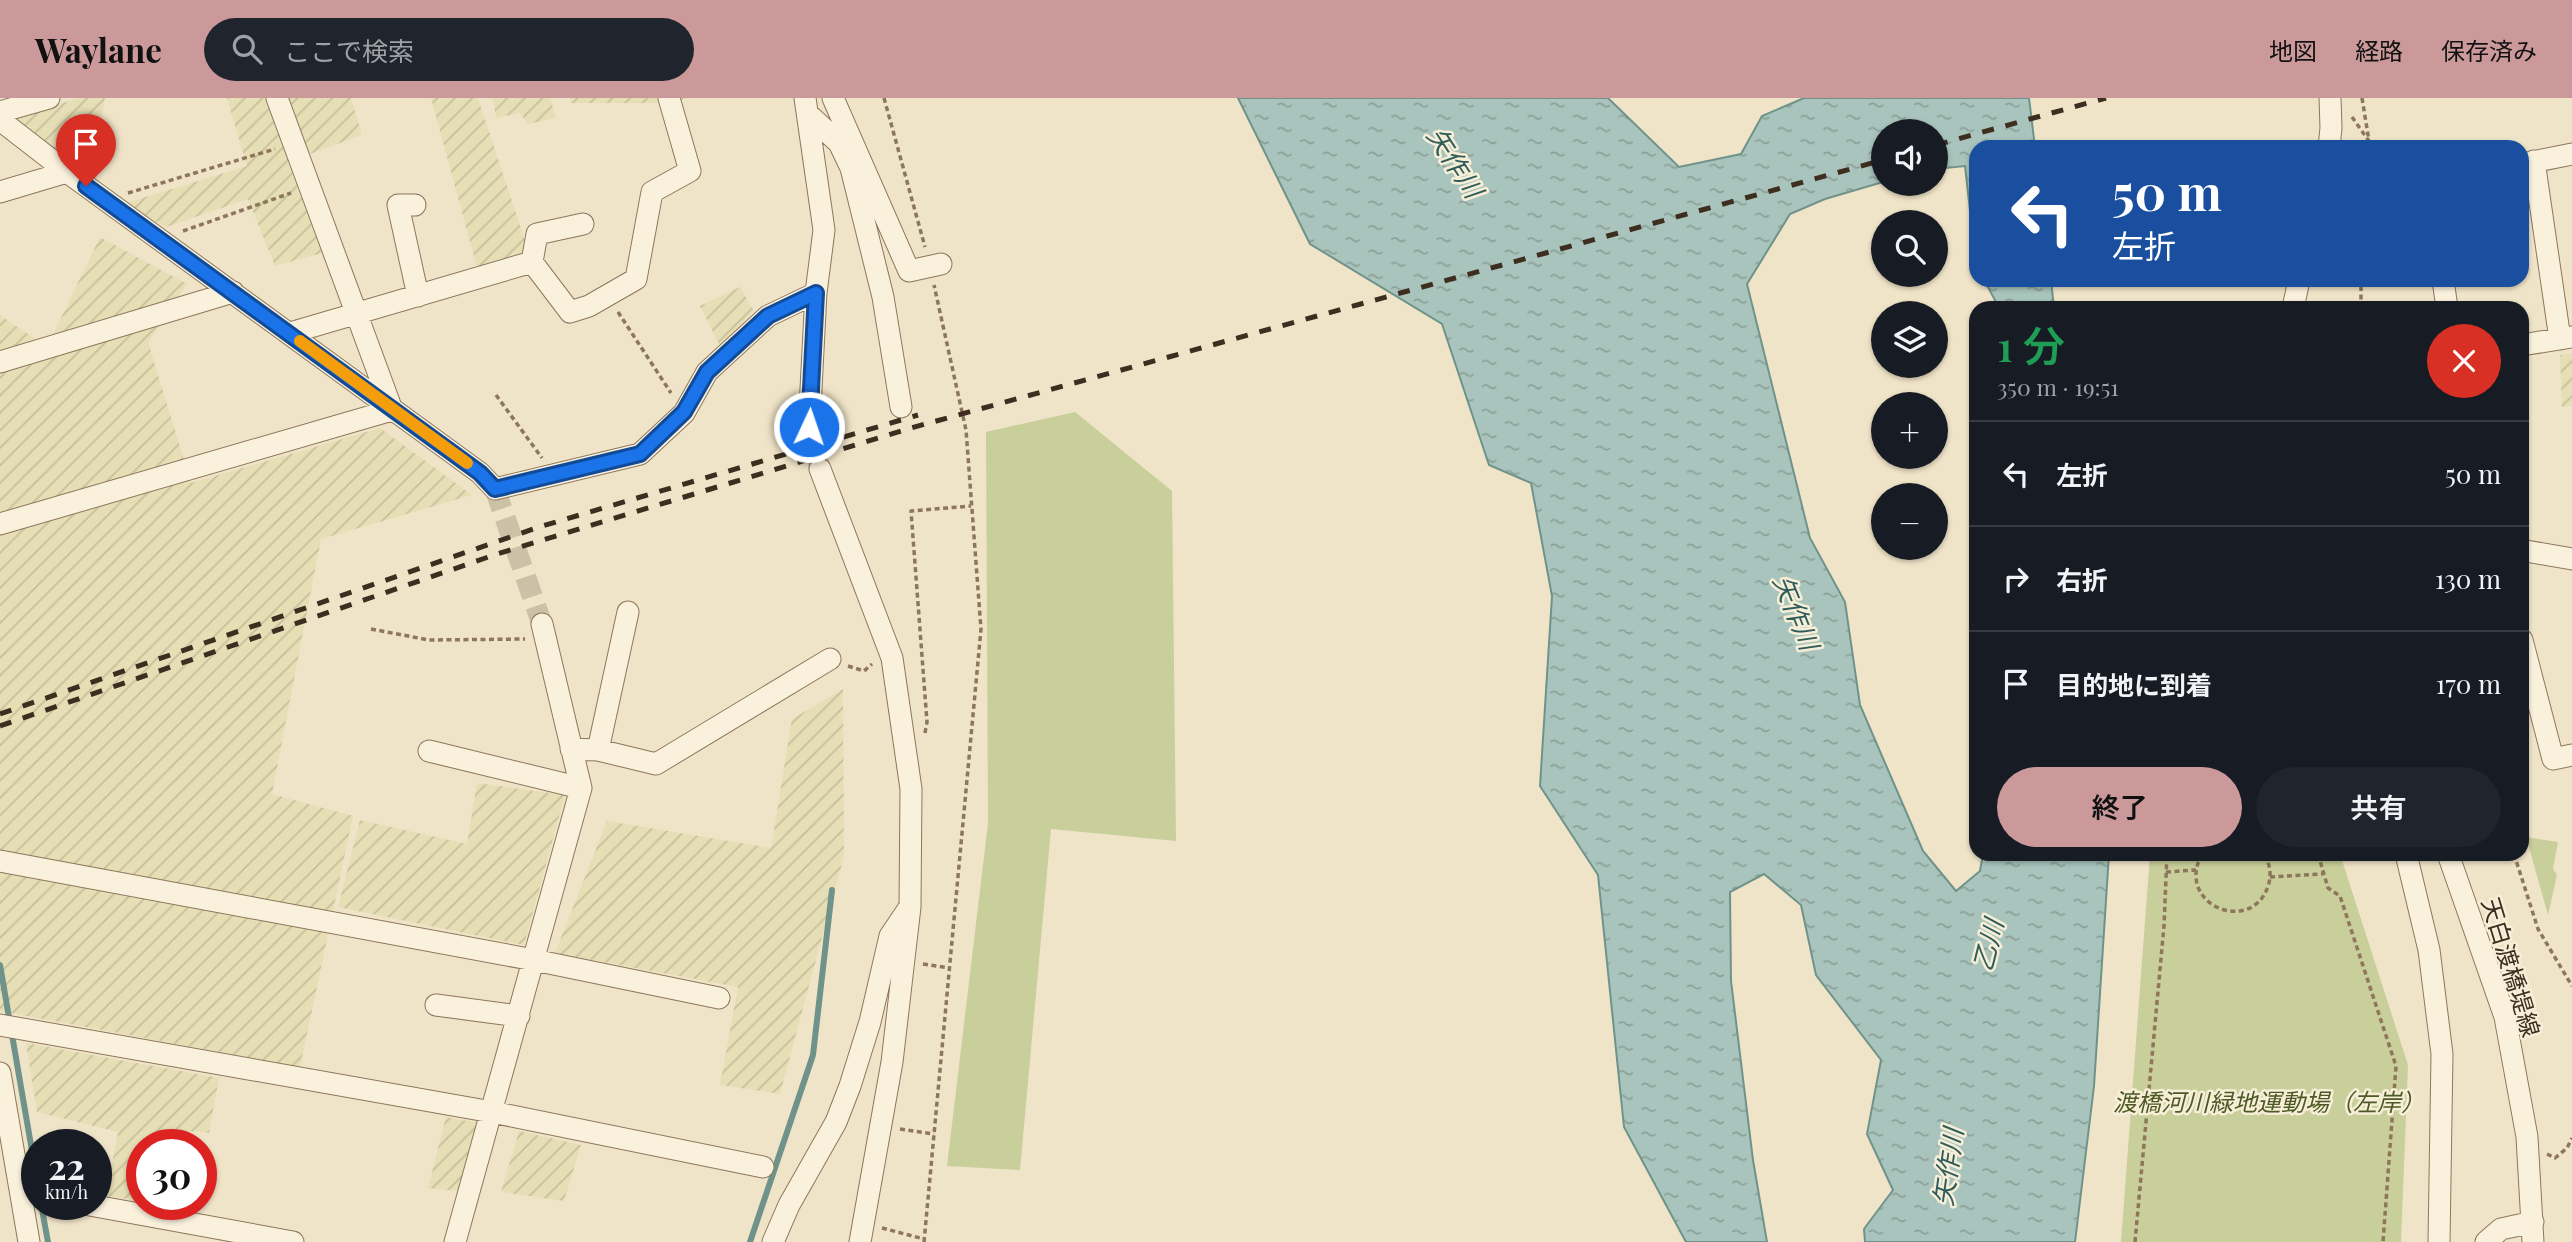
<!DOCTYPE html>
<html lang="ja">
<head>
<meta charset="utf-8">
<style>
  body { margin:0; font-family:"Playfair Display","Noto Sans JP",serif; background:#20242c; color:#f1f3f6; height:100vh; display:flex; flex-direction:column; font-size:26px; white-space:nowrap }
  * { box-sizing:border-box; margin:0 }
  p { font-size:23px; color:#9ea1a6 }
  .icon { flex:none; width:38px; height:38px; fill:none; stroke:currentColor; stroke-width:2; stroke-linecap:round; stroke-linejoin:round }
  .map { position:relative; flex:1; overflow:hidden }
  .panel { position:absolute; left:1969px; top:203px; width:560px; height:560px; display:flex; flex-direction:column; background:#171b24; border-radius:21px; box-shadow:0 2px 5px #0004 }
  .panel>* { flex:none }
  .top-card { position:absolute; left:1969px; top:42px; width:560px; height:147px; border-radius:21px; box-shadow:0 2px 5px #0004; background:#1a4fa0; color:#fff; overflow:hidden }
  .fabs { position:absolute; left:1871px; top:21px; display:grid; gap:14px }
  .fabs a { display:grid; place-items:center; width:77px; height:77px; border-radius:50%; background:#171b24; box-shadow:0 2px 5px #0004; font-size:35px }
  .speed { position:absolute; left:21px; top:1031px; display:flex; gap:14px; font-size:35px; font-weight:700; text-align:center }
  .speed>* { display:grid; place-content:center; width:91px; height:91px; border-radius:50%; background:#171b24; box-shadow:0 2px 5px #0004; line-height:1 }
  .speed small { font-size:18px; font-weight:400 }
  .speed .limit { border:10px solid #d22; background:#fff; color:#111 }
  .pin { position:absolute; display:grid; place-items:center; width:60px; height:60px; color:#fff; margin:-72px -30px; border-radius:50% 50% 50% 0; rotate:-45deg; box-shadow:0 0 7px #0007 }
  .pin .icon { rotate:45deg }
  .me { position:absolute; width:77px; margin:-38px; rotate:3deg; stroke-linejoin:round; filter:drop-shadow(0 0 5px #0008) }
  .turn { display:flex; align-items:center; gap:24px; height:147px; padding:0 28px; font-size:32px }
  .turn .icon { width:91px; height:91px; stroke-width:2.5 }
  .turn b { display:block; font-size:49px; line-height:60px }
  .round { display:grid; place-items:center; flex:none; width:74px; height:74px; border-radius:37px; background:#20242c }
  .summary { display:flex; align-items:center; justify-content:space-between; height:119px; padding:0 28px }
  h1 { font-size:42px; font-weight:600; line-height:52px; color:#1e9e55 }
  .cta { display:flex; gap:14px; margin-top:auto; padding:14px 28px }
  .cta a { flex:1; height:80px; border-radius:42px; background:#cc999b; color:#111; font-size:28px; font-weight:600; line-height:80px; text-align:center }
  .cta a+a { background:#20242c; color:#f1f3f6 }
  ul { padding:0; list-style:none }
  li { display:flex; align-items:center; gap:21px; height:105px; padding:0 28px; border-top:2px solid #363941 }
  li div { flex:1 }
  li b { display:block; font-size:26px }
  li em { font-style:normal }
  header { display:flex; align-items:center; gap:42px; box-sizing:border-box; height:98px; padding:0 35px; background:#cc999b; color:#111 }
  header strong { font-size:33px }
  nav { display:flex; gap:38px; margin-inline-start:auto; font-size:24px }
  .search { width:490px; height:63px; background:#20242c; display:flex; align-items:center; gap:18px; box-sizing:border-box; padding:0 24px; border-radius:38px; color:#9ea1a6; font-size:26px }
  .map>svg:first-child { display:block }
  .farmland { fill:url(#farmland-furrows) }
  .green { fill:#c9cf9b }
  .water { fill:url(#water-ripples); stroke:#6f938a; stroke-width:2 }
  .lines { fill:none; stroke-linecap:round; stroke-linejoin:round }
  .stream { stroke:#6f938a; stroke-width:6 }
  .minor-tunnel { stroke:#ccc0a6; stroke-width:21; stroke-dasharray:21 10; stroke-linecap:butt }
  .minor-casing { stroke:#8d765c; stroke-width:23 }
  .path { stroke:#8d765c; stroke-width:3.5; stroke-dasharray:5 3.5; stroke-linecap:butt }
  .minor { stroke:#faf1dc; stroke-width:21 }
  .rail { stroke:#3d2e20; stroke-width:5; stroke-dasharray:12 12; stroke-linecap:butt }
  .route-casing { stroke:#114b97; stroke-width:18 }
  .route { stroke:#1a73e8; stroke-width:12 }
  .slow { stroke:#f59e0b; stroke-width:12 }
  .labels { text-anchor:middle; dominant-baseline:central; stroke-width:5; stroke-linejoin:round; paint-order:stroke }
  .street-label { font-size:24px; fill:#3d2e20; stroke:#f7eed8 }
  .park-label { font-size:24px; font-style:italic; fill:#4d5a26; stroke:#f7eed8 }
  .water-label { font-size:26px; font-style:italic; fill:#2f5d5a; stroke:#f7eed8 }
</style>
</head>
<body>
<header>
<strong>Waylane</strong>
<div class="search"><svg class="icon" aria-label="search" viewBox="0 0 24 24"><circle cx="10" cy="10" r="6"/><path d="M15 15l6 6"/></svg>ここで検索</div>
<nav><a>地図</a><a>経路</a><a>保存済み</a></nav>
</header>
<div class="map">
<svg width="2572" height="1144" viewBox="0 0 2572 1144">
  <defs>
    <pattern id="farmland-furrows" width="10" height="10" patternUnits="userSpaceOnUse" patternTransform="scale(1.75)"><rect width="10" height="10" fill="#e6deb5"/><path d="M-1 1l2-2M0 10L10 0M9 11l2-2" fill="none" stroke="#c6bf9b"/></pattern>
    <pattern id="water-ripples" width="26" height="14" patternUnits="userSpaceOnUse" patternTransform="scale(1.75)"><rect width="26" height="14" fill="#a9c4bc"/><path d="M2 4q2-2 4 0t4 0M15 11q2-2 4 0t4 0" fill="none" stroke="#8ba098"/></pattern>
  </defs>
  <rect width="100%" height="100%" fill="#f0e4c8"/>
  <!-- farmland -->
  <path class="farmland" d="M81 0H105L89 81 9 19Z
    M227 0H351L362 37 288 64 322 155 275 168 248 101 166 129 123 106 247 68Z
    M431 0H478L532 164 479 177Z
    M493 0H550L556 20 528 26 520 15 496 20Z
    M570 0H689L669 5H571Z
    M100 139 187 186 148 244 191 385 380 330 472 397 321 441 272 696 353 718 300 969 0 913V217L47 249Z
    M740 189 754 213 720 248 700 208Z
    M2572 255V308L2562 309 2560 257Z
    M843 591 844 758 780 996 720 987 738 889 555 855 607 723 771 750 792 621Z
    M477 685 565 697 524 847 338 809 360 722 467 746Z
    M26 945 219 980 209 1035 171 1031 169 1046H142V1103L106 1098 118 1034 37 1014Z
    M446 1019 478 1025 459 1093 428 1090Z
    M519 1033 581 1047 564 1103 501 1094Z"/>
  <!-- green -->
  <path class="green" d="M1075 314 1172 393 1176 743 1051 731 1020 1072 947 1068 988 725 986 334Z
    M2526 739 2558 744 2553 771 2557 777 2548 817Z
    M2150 756H2340L2408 967 2401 1144H2121Z"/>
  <!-- water -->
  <path class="water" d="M1238 0H1608L1679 69 1741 56 1762 18 1804 0H2029L2035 49H1976V166L1965 68 1936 71V33H1883V84L1825 101 1790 116 1747 186 1810 440 1845 504 1860 607 1923 753 1956 793 1980 773 1983 756H2109L2094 988 2075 1144H1865L1864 1131 1893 1092 1867 1036 1881 962 1816 877 1801 807 1764 776 1730 794 1731 883 1753 1062 1767 1144H1686L1624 1029 1598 777 1540 688 1552 498 1531 385 1489 367 1442 226 1310 146Z
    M1984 182H2051L2054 210H1992L1995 202Z"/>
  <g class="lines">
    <!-- stream -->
    <path class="stream" d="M0 867 37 1082
      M41 1106 48 1144
      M750 1144 813 957 832 792"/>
    <!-- minor-tunnel -->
    <path class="minor-tunnel" d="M809 329 820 371
      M495 391 542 526"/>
    <!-- minor casing -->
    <g class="minor-casing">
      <path id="minor" d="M277 0 392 312
        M805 0 824 132 816 195 809 329
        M833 0 909 173 941 166
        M0 14 49 0
        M808 16 839 45 851 70 883 199 901 309
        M0 22 67 74 480 375 495 391 640 356 684 315 707 274 768 218 816 195
        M2329 49 2331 30 2330 0
        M2534 63 2560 241
        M2522 66 2572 56
        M0 94 67 74
        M415 107H398L418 198
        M583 126 537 136 532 164 570 214 589 208 636 181 652 94 690 73 669 0
        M2443 182 2447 210
        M2293 210 2299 182
        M290 235 532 164
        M2522 247 2571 239
        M0 264 233 194
        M820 371 892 560 911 691 910 809 892 964 860 1144
        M0 426 392 312
        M2522 454 2526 453 2572 461
        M2522 542 2553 661 2572 657
        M571 651 598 652 656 666 830 561
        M598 652 628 514
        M429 653 581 690
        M2406 756 2429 852 2442 956 2439 1144
        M2448 756 2505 919 2527 1039 2533 1144
        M0 763 534 862 719 900
        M436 907 519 918
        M0 927 492 1014 763 1069
        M0 975 29 1144
        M84 1106 293 1144
        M455 1144 581 690 542 526
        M773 1144 789 1107 836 1024 850 988 870 924 890 838 909 810
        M2486 1144 2501 1131 2533 1124"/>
    </g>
    <!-- path -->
    <path class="path" d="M884 0 925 149
      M2362 0 2370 49
      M2352 19 2371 46
      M128 95 275 51
      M183 133 291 95
      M2361 210V182
      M618 214 671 295
      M496 297 542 360
      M371 531 429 542 525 541
      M848 568 864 573 872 566
      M925 635 927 624 911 413 971 408
      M2202 756C2174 807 2252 838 2268 788 2272 777 2270 766 2264 756
      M2318 756 2328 790 2340 798 2396 968 2383 1144
      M2514 756 2538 831 2572 888
      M2166 774 2196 772
      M2270 779 2323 776
      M923 866 949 870
      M900 1031 934 1036
      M2547 1056 2555 1060 2567 1050 2572 1040
      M882 1130 924 1141
      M924 1144 981 531 966 332 934 187
      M2135 1144 2164 828 2167 756"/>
    <!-- minor -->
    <use href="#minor" class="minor"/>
    <!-- rail -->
    <path class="rail" d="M1936 47 2106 0
      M0 616 539 429 918 317
      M0 628 497 456 911 330 1883 62"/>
  </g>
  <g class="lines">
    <!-- route casing -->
    <g class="route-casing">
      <path id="route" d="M86 88 480 375 495 391 640 356 684 314 707 274 768 218 816 195 809 329"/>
    </g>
    <!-- route -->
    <use href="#route" class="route"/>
    <!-- slow -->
    <path class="slow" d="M300 243 467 365"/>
  </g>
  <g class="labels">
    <!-- street labels -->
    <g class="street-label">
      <text transform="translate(2512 869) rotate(73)">天白渡橋堤線</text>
    </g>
    <!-- park labels -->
    <g class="park-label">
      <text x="2269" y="1003">渡橋河川緑地運動場（左岸）</text>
    </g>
    <!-- water labels -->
    <g class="water-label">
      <text transform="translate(1456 64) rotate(57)">矢作川</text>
      <text transform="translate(1797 514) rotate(68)">矢作川</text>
      <text transform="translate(1987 847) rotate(-76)">乙川</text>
      <text transform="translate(1947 1069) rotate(-82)">矢作川</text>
    </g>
  </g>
</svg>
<div class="fabs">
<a><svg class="icon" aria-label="sound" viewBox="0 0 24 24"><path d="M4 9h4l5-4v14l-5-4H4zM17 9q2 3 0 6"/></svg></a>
<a><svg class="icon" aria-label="search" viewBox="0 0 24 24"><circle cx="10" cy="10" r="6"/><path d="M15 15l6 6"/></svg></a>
<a><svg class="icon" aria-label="layers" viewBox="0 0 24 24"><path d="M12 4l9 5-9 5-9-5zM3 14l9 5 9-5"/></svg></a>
<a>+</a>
<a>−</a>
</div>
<div class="speed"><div>22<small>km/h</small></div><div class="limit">30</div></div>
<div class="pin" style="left:86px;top:88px;background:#d93025"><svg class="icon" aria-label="arrive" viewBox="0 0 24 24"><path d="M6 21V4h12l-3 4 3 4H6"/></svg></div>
<svg class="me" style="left:809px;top:329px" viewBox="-20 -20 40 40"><circle r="17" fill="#1a73e8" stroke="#fff" stroke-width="3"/><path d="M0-11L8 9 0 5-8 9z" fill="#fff"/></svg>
<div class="top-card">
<div class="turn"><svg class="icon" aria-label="left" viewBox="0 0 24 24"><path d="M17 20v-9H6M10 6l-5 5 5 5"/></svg><div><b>50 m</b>左折</div></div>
</div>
<section class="panel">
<div class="summary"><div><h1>1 分</h1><p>350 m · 19:51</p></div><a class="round" style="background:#d93025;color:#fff"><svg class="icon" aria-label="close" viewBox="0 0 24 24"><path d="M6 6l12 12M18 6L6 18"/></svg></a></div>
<ul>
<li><svg class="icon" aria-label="left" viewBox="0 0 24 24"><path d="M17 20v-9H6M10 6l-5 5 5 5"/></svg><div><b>左折</b></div><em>50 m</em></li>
<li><svg class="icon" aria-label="right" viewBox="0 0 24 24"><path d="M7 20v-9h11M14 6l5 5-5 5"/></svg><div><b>右折</b></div><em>130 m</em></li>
<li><svg class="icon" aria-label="arrive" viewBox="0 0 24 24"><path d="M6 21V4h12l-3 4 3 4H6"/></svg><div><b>目的地に到着</b></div><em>170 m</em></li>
</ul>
<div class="cta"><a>終了</a><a>共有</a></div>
</section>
</div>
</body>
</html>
